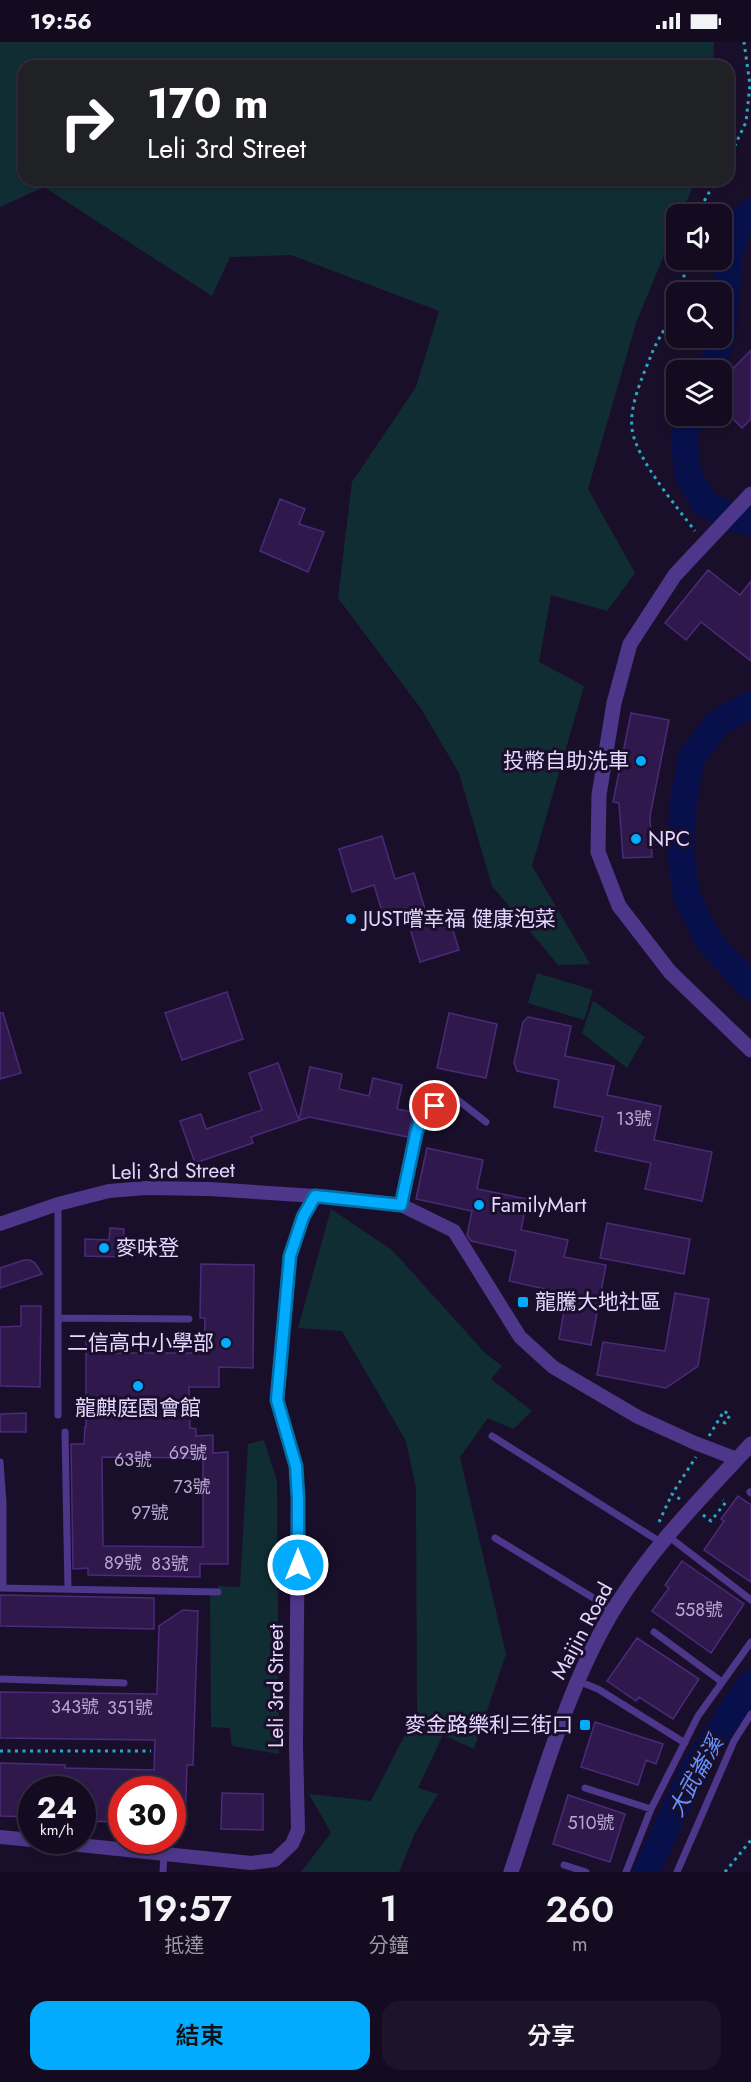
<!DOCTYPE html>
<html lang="zh-TW">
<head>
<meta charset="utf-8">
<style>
  body { margin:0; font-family:Jost,"Noto Sans TC",sans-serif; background:#1d1429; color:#f1f3f6; height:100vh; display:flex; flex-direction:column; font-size:22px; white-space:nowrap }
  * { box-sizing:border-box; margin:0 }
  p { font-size:20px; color:#9d9ba5 }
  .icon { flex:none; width:33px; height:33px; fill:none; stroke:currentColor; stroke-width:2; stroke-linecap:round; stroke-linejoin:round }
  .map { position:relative; height:1830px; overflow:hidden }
  .sheet { display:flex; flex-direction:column; background:#140b20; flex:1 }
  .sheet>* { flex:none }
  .banner { position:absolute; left:18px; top:18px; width:716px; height:126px; border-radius:18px; box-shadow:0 3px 9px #0003,0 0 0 2px #332b3e; background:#202124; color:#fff; overflow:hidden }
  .fabs { position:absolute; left:666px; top:162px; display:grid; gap:12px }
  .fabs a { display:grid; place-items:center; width:66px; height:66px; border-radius:12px; background:#140b20; box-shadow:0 3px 9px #0003,0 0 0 2px #332b3e; font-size:30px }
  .speed { position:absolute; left:18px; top:1734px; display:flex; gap:12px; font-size:30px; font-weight:700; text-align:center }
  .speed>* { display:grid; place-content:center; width:78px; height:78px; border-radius:50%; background:#140b20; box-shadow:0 3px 9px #0003,0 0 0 2px #332b3e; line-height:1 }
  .speed small { font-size:15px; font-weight:400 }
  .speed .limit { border:9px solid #d22; background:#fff; color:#111 }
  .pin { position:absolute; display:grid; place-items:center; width:51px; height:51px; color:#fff; margin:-26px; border:3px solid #fff; border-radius:50%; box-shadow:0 2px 6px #0007 }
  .me { position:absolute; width:66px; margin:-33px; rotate:0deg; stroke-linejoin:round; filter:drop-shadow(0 0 4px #0008) }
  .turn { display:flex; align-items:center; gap:21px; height:126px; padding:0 30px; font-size:27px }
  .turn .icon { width:78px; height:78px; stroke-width:2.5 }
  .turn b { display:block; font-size:42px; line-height:51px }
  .eta { display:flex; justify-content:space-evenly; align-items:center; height:102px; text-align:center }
  .eta b { font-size:36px; font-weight:600; line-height:42px }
  .button { display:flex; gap:12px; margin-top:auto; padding:12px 30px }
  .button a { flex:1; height:69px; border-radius:18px; background:#03abff; color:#111; font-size:24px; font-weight:600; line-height:69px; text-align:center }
  .button a+a { background:#1d1429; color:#f1f3f6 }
  .status { display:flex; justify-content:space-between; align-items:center; height:42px; padding:0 30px; background:#140b20; direction:ltr }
  .status svg { height:16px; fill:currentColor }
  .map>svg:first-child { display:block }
  .green { fill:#112d34 }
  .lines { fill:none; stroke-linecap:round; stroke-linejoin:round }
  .river { stroke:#07104a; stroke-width:27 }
  .building { fill:#2f194c; stroke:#4c2a79; stroke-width:1.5; fill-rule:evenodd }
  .path { stroke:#28a8c2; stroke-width:3; stroke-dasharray:3 4.5; stroke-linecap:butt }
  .service { stroke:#4e378b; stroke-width:7 }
  .minor { stroke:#4e378b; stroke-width:14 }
  .tertiary { stroke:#4e378b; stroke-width:15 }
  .route-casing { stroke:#026fa6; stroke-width:15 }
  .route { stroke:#03abff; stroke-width:10 }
  .poi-dot { fill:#03abff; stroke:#1a0f2a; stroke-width:2 }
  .labels { text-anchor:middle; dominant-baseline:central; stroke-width:6; stroke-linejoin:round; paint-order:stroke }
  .number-label { font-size:18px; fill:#b8a8d2 }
  .poi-label { font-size:21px; fill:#e5d7ff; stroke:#1a0f2a; text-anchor:start }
  .street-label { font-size:21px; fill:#e5d7ff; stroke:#1a0f2a }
  .water-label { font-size:22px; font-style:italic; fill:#6594ff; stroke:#1a0f2a }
</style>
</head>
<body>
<div class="status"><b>19:56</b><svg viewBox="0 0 49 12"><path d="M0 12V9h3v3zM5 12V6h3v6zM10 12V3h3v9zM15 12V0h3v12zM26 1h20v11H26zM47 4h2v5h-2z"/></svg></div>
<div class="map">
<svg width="751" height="1830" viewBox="0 0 751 1830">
  <rect width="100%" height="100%" fill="#1a0f2a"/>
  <!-- green -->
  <path class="green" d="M0 0H714L713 24H24V138H696L681 172H676V184L636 281 588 447 635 531 607 569 551 553 539 620 584 644 532 824 590 922 558 923 492 844 459 731 422 668 338 556 352 440 416 345 439 269 291 213 230 215 212 254 44 145 0 165Z
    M537 931 593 948 584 978 528 961Z
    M593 959 645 995 627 1026 582 991Z
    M331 1167 392 1208 486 1312 502 1324 491 1337 532 1369 513 1387 488 1376 460 1415 506 1612 474 1707 443 1693 418 1746 438 1752 415 1791 399 1830H301L331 1791 309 1752 371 1759 417 1669 416 1446 406 1399 342 1289 298 1286Z
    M264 1398 277 1439 279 1712 232 1704 230 1686 211 1685 210 1550H217L218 1544 240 1545 248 1402Z"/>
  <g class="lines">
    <!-- river -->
    <path class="river" d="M722 293 730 208 739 184 751 170
      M711 328 721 296
      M690 374 684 398 688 432 704 461 738 478 751 480
      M751 662 717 682 691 716 683 762 680 807 687 855 708 898 751 945
      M646 1830 696 1723 751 1641"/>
  </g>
  <!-- building -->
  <path class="building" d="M751 308V377L742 386 722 366V338Z
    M280 457 305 467 299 482 324 490 308 530 260 509Z
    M708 528 740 553 751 539V619L701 580 686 598 665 581Z
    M631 671 669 678 650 774 652 815 623 816 619 761 613 760Z
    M382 794 395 837 414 831 427 874 447 868 459 908 420 920 408 880 387 886 374 843 352 850 339 807Z
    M227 950 243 997 182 1018 165 971Z
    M0 971H3L21 1031 0 1037Z
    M449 971 497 982 486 1036 437 1026Z
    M528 975 571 984 565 1014 614 1024 607 1053 661 1064 654 1098 712 1110 702 1159 645 1147 651 1121 595 1109 603 1075 554 1065 559 1038 517 1029 514 1021 523 980Z
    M278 1021 299 1078 310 1025 342 1032 339 1047 369 1054 373 1036 402 1043 397 1067 413 1070 408 1095 309 1075 251 1095 253 1101 195 1121 180 1079 201 1072 206 1087 262 1068 249 1031Z
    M427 1106 483 1118 477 1147 527 1157 521 1188 568 1198 564 1215 606 1223 591 1303 559 1297 567 1252 509 1239 516 1209 471 1199 467 1193 472 1169 416 1157Z
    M607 1181 690 1197 684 1232 600 1216Z
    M110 1186 124 1187 123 1215 85 1214V1197L109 1198Z
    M24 1218H30L35 1221 42 1232 0 1246V1226Z
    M201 1222 254 1223 253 1326 219 1325V1345H189L190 1386 196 1387V1394L213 1393V1411L228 1410V1522H200V1535L88 1533V1526L73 1527 71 1402H84L85 1385H86V1299H104V1311H204L205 1276H200ZM102 1415 203 1416V1505L103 1504Z
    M675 1251 709 1257 698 1324 666 1346 597 1333 603 1300 665 1309Z
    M21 1264H41L40 1345 0 1344V1285L21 1284Z
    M26 1371V1390H0V1372Z
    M738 1454 751 1463V1540L704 1508 724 1479 721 1477Z
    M682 1519 744 1562 711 1611 652 1569 669 1546 665 1543Z
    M0 1553 154 1556V1587L0 1584Z
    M183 1568 198 1569 193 1723H187L185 1782H172V1748H122V1780L82 1779V1748H32V1775L0 1774V1721L65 1723V1726L154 1728 155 1698 0 1696V1650L157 1652 159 1584Z
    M637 1596 699 1637 673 1677 639 1655 636 1659 607 1639Z
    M595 1680 663 1702 656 1722 646 1718 638 1743 581 1725Z
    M222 1751 263 1752V1788L221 1787Z
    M568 1753 625 1772 610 1820 553 1802Z"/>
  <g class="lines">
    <!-- path -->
    <path class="path" d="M728 118 746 80 750 43 744 0
      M697 172 716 138
      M680 250 688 218
      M676 261C671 279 659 294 652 311 643 334 629 363 632 387 636 417 677 465 695 489
      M709 1394 724 1369 730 1373 725 1381 720 1378
      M680 1457 672 1452 696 1415
      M703 1473 711 1479 726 1460 723 1458
      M659 1480 672 1452
      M0 1709H151
      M725 1830 751 1798"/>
    <!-- service -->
    <path class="service" d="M58 1162V1373
      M401 1163 416 1092 422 1074 449 1051 486 1080
      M58 1276 189 1277
      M65 1390 68 1547
      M492 1394 662 1501
      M0 1420 3 1461V1546
      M750 1450 751 1451
      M668 1494 751 1558
      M495 1496 613 1568
      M0 1546 218 1550
      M654 1590 722 1640
      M0 1637 124 1641
      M578 1639 598 1647 685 1701
      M585 1746 651 1767
      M564 1823 586 1830
      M163 1830 164 1812
      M626 1830 651 1767 698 1674 751 1600
      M677 1830 734 1699 751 1672"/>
    <!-- minor -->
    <path class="minor" d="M0 1182 58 1162 109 1149 146 1146 209 1147 331 1155 401 1163 454 1189 520 1295 553 1325 638 1375 695 1401 737 1417
      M0 1795 32 1798
      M32 1798 251 1821 275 1818 292 1802 298 1788 296 1703 298 1456 296 1424 277 1358 290 1214 303 1175 315 1154"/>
    <!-- tertiary -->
    <path class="tertiary" d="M751 452 675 533 630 602 614 661 599 753 598 810 619 864 670 930 751 1008
      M511 1830C540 1745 567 1644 614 1567 651 1506 703 1454 751 1402"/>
  </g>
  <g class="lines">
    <!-- route casing -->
    <g class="route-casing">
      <path id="route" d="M298 1523V1456L296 1424 277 1358 290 1214 303 1175 315 1154 401 1163 416 1092 422 1074 435 1064"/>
    </g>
    <!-- route -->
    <use href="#route" class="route"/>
  </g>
  <!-- markers -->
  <g class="poi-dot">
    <circle cx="641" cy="719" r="6"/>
    <circle cx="636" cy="797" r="6"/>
    <circle cx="351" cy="877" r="6"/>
    <circle cx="479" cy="1163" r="6"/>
    <circle cx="104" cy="1206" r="6"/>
    <rect x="517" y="1254" width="12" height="12" rx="3"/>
    <circle cx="226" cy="1301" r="6"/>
    <circle cx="138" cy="1344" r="6"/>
    <rect x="579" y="1677" width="12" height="12" rx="3"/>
  </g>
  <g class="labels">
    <!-- number labels -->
    <g class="number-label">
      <text x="634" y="1077">13號</text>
      <text x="188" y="1411">69號</text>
      <text x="133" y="1418">63號</text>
      <text x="192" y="1445">73號</text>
      <text x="150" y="1471">97號</text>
      <text x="123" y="1521">89號</text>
      <text x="170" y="1522">83號</text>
      <text x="699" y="1568">558號</text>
      <text x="75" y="1665">343號</text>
      <text x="130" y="1666">351號</text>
      <text x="591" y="1781">510號</text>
    </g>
    <!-- poi labels -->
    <g class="poi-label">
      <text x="629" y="719" text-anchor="end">投幣自助洗車</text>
      <text x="648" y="797">NPC</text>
      <text x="363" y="877">JUST嚐幸福 健康泡菜</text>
      <text x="491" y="1163">FamilyMart</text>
      <text x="116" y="1206">麥味登</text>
      <text x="535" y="1260">龍騰大地社區</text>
      <text x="214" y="1301" text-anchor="end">二信高中小學部</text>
      <text x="138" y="1366" text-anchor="middle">龍麒庭園會館</text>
      <text x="573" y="1683" text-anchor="end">麥金路樂利三街口</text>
    </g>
    <!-- street labels -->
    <g class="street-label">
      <text transform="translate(173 1129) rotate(-1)">Leli 3rd Street</text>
      <text transform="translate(582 1589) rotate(-62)">Maijin Road</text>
      <text transform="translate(276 1644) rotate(-90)">Leli 3rd Street</text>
    </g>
    <!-- water labels -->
    <g class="water-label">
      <text transform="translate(695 1734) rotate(-61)">大武崙溪</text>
    </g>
  </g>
</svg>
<div class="fabs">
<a><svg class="icon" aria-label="sound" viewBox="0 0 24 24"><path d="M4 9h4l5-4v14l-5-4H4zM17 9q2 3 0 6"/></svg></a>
<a><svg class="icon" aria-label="search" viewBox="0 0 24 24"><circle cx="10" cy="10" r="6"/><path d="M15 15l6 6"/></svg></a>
<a><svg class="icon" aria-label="layers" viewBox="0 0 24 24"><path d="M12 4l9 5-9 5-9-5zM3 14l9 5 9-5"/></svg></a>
</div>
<div class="speed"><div>24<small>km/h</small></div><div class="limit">30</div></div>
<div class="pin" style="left:435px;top:1064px;background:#d93025"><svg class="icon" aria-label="arrive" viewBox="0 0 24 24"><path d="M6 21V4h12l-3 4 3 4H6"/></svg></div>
<svg class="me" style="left:298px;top:1523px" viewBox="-20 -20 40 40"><circle r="17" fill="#03abff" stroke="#fff" stroke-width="3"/><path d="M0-11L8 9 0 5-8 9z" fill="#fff"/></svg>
<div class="banner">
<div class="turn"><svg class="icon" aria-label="right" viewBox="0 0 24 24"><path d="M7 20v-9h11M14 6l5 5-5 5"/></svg><div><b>170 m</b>Leli 3rd Street</div></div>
</div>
</div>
<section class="sheet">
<div class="eta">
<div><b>19:57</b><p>抵達</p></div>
<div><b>1</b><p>分鐘</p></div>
<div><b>260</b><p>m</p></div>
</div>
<div class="button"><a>結束</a><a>分享</a></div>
</section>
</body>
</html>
